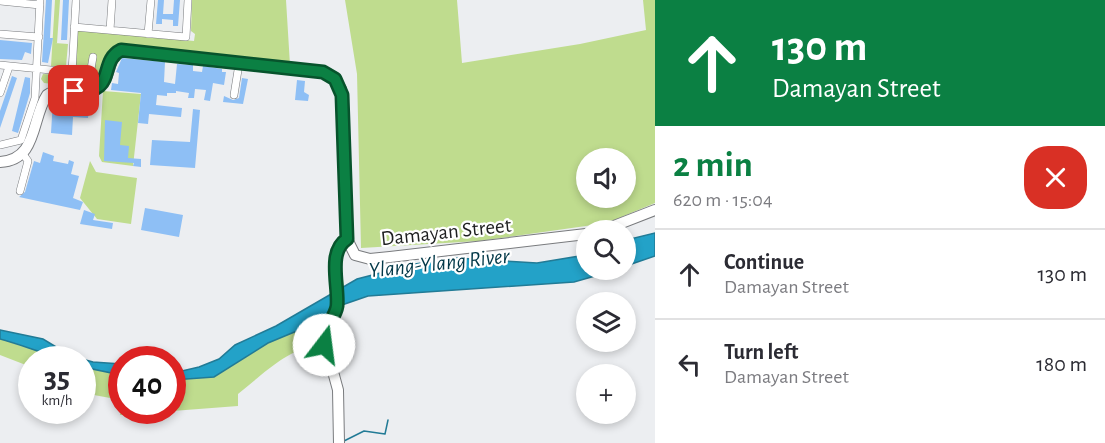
<!DOCTYPE html>
<html lang="en">
<head>
<meta charset="utf-8">
<style>
  body { margin:0; font-family:"Alegreya Sans",sans-serif; background:#f7f7f7; color:#2b2b33; height:100vh; display:flex; flex-direction:column; font-size:22px; white-space:nowrap }
  * { box-sizing:border-box; margin:0 }
  p { font-size:20px; color:#7c7c81 }
  .icon { flex:none; width:33px; height:33px; fill:none; stroke:currentColor; stroke-width:2; stroke-linecap:round; stroke-linejoin:round }
  .map { position:relative; flex:1; overflow:hidden }
  .drawer { display:flex; flex-direction:column; background:#fff; width:450px }
  .drawer>* { flex:none }
  .banner { background:#0b8043; color:#fff; overflow:hidden }
  .controls { position:absolute; left:576px; top:148px; display:grid; gap:12px }
  .controls a { display:grid; place-items:center; width:60px; height:60px; border-radius:50%; background:#fff; box-shadow:0 3px 9px #0003; font-size:30px }
  .speed { position:absolute; left:18px; top:346px; display:flex; gap:12px; font-size:30px; font-weight:700; text-align:center }
  .speed>* { display:grid; place-content:center; width:78px; height:78px; border-radius:50%; background:#fff; box-shadow:0 3px 9px #0003; line-height:1 }
  .speed small { font-size:15px; font-weight:400 }
  .speed .limit { border:9px solid #d22; background:#fff; color:#111 }
  .pin { position:absolute; display:grid; place-items:center; width:51px; height:51px; color:#fff; margin:-26px; border-radius:12px; box-shadow:0 3px 9px #0006 }
  .me { position:absolute; width:66px; margin:-33px; rotate:15deg; stroke-linejoin:round; filter:drop-shadow(0 0 4px #0008) }
  .turn { display:flex; align-items:center; gap:21px; height:126px; padding:0 18px; font-size:27px }
  .turn .icon { width:78px; height:78px; stroke-width:2.5 }
  .turn b { display:block; font-size:42px; line-height:51px }
  .round { display:grid; place-items:center; flex:none; width:63px; height:63px; border-radius:24px; background:#f7f7f7 }
  .headline { display:flex; align-items:center; justify-content:space-between; height:102px; padding:0 18px }
  h1 { font-size:36px; font-weight:600; line-height:45px; color:#0b8043 }
  ul { padding:0; list-style:none }
  li { display:flex; align-items:center; gap:18px; height:90px; padding:0 18px; border-top:2px solid #e1e1e2 }
  li div { flex:1 }
  li b { display:block; font-size:22px }
  li em { font-style:normal }
  main { display:flex; flex:1; min-height:0 }
  .map>svg:first-child { display:block }
  .green { fill:#bfdc8e; fill-rule:evenodd }
  .water { fill:#23a2c8; stroke:#227b96; stroke-width:1.5 }
  .lines { fill:none; stroke-linecap:round; stroke-linejoin:round }
  .stream { stroke:#227b96; stroke-width:1.5 }
  .building { fill:#8ebff5 }
  .street-casing { stroke:#797b7e; stroke-width:8 }
  .secondary-casing { stroke:#797b7e; stroke-width:12 }
  .street { stroke:#fff; stroke-width:7 }
  .secondary { stroke:#fff; stroke-width:10 }
  .route-casing { stroke:#07532c; stroke-width:15 }
  .route { stroke:#0b8043; stroke-width:10 }
  .labels { text-anchor:middle; dominant-baseline:central; stroke-width:4.5; stroke-linejoin:round; paint-order:stroke }
  .street-label { font-size:21px; fill:#1f2021; stroke:#fff }
  .water-label { font-size:22px; font-style:italic; fill:#023848; stroke:#fff }
</style>
</head>
<body>
<main>
<div class="map">
<svg width="655" height="443" viewBox="0 0 655 443">
  <rect width="100%" height="100%" fill="#eceef1"/>
  <!-- green -->
  <path class="green" d="M55 0H60L57 43H55L68 44 66 66H51Z
    M192 0H286L290 65 123 46 105 63 100 81 83 87 44 83 41 79 43 74 74 76 77 32 80 30 194 41 195 34 191 31Z
    M345 0H457L462 63 580 44 646 30 643 0H655V203L607 223 479 241 361 248 357 74ZM586 159H626V198H586Z
    M103 91 141 94 133 166 102 162 99 156Z
    M90 161 96 172 137 178 131 224 97 219 80 198Z
    M325 316 321 328 326 365 316 345C286 350 261 376 238 394V406L120 415 121 408 122 411H172L173 380 214 377 268 343 316 323Z
    M0 339 21 344 61 360H32L31 367 0 355Z
    M82 367 121 375V400L83 393Z"/>
  <!-- water -->
  <path class="water" d="M655 233V256L626 266V240Z
    M586 255V270H616L574 282 368 296 339 306 316 323 268 343 214 377 173 380V373L199 367 219 359 235 345 276 326 357 279 415 264 456 258 537 263Z
    M0 330 43 339 71 356 93 362 121 364V375L83 367 82 360C53 360 28 346 0 339Z"/>
  <g class="lines">
    <!-- stream -->
    <path class="stream" d="M342 442 364 431 385 434 388 420"/>
  </g>
  <!-- building -->
  <path class="building" d="M46 0H52L50 38H53L48 63 42 62Z
    M63 0H69L67 40H61Z
    M158 0H164L163 14H173L174 0H180L178 26H173V20L162 19V24H156Z
    M0 40 32 43 31 54 25 52 22 60 0 59Z
    M122 58 165 62 164 82 175 84 177 64 193 65V71L202 72 203 66 222 69V72H226L224 85 213 83 210 101 204 100 206 90 195 89 194 98H188L189 93 176 91V93H167V96L157 95 156 105 182 108 181 117 149 114 148 124 138 123 141 93 111 90 112 83 118 84 119 73 116 72Z
    M12 76 17 78 0 128V111Z
    M25 77 30 78V93L18 133 12 131Z
    M242 78 248 79 243 104 223 102 224 96 233 100 239 98Z
    M297 80 305 81 304 92 309 95 308 101 295 100Z
    M91 97 88 118 73 117 72 135 51 133 53 100Z
    M193 109 200 110 195 168 150 165 152 140 190 142Z
    M105 120 122 122 120 145 129 146 128 158 141 159V167L133 166 134 163 104 161Z
    M43 152 54 156 53 161 68 164 69 160 74 162 71 174 79 176 73 198 83 202 80 210 19 197 25 192 34 161 40 163Z
    M145 208 183 215 179 237 141 230Z
    M84 210 95 214 93 220 113 223 112 229 80 224Z"/>
  <g class="lines">
    <!-- street casing -->
    <g class="street-casing">
      <path id="street" d="M0 1 40 5
        M74 27 186 37 188 0
        M110 30 112 0
        M0 34 39 37
        M148 34 151 0
        M0 65 81 73 91 69 93 57
        M72 73 76 0
        M0 93 9 67
        M234 95 239 64
        M0 145 21 140 35 98 40 0
        M20 191 28 161 23 154"/>
    </g>
    <!-- secondary casing -->
    <g class="secondary-casing">
      <path id="secondary" d="M0 162C38 160 31 119 47 95 63 84 83 97 99 86 112 78 107 57 121 50L323 72 335 79 341 89 347 239 355 255 370 259 390 257 586 234
        M601 231 655 210
        M339 443 338 390 323 335C326 325 336 315 337 306 339 285 327 252 347 239"/>
    </g>
    <!-- street -->
    <use href="#street" class="street"/>
    <!-- secondary -->
    <use href="#secondary" class="secondary"/>
  </g>
  <g class="lines">
    <!-- route casing -->
    <g class="route-casing">
      <path id="route" d="M74 91C119 94 97 62 121 50L323 72 335 79 342 95 347 239C327 252 339 285 337 306 335 320 321 328 324 345"/>
    </g>
    <!-- route -->
    <use href="#route" class="route"/>
  </g>
  <g class="labels">
    <!-- street labels -->
    <g class="street-label">
      <text transform="translate(446 232) rotate(-6)">Damayan Street</text>
    </g>
    <!-- water labels -->
    <g class="water-label">
      <text transform="translate(439 263) rotate(-6)">Ylang-Ylang River</text>
    </g>
  </g>
</svg>
<div class="controls">
<a><svg class="icon" aria-label="sound" viewBox="0 0 24 24"><path d="M4 9h4l5-4v14l-5-4H4zM17 9q2 3 0 6"/></svg></a>
<a><svg class="icon" aria-label="search" viewBox="0 0 24 24"><circle cx="10" cy="10" r="6"/><path d="M15 15l6 6"/></svg></a>
<a><svg class="icon" aria-label="layers" viewBox="0 0 24 24"><path d="M12 4l9 5-9 5-9-5zM3 14l9 5 9-5"/></svg></a>
<a>+</a>
</div>
<div class="speed"><div>35<small>km/h</small></div><div class="limit">40</div></div>
<div class="pin" style="left:74px;top:91px;background:#d93025"><svg class="icon" aria-label="arrive" viewBox="0 0 24 24"><path d="M6 21V4h12l-3 4 3 4H6"/></svg></div>
<svg class="me" style="left:324px;top:345px" viewBox="-20 -20 40 40"><circle r="19" fill="#fff"/><path d="M0-13L10 11 0 6-10 11z" fill="#0b8043"/></svg>
</div>
<section class="drawer">
<div class="banner">
<div class="turn"><svg class="icon" aria-label="ahead" viewBox="0 0 24 24"><path d="M12 20V5M6 11l6-6 6 6"/></svg><div><b>130 m</b>Damayan Street</div></div>
</div>
<div class="headline"><div><h1>2 min</h1><p>620 m · 15:04</p></div><a class="round" style="background:#d93025;color:#fff"><svg class="icon" aria-label="close" viewBox="0 0 24 24"><path d="M6 6l12 12M18 6L6 18"/></svg></a></div>
<ul>
<li><svg class="icon" aria-label="ahead" viewBox="0 0 24 24"><path d="M12 20V5M6 11l6-6 6 6"/></svg><div><b>Continue</b><p>Damayan Street</p></div><em>130 m</em></li>
<li><svg class="icon" aria-label="left" viewBox="0 0 24 24"><path d="M17 20v-9H6M10 6l-5 5 5 5"/></svg><div><b>Turn left</b><p>Damayan Street</p></div><em>180 m</em></li>
</ul>
</section>
</main>
</body>
</html>
